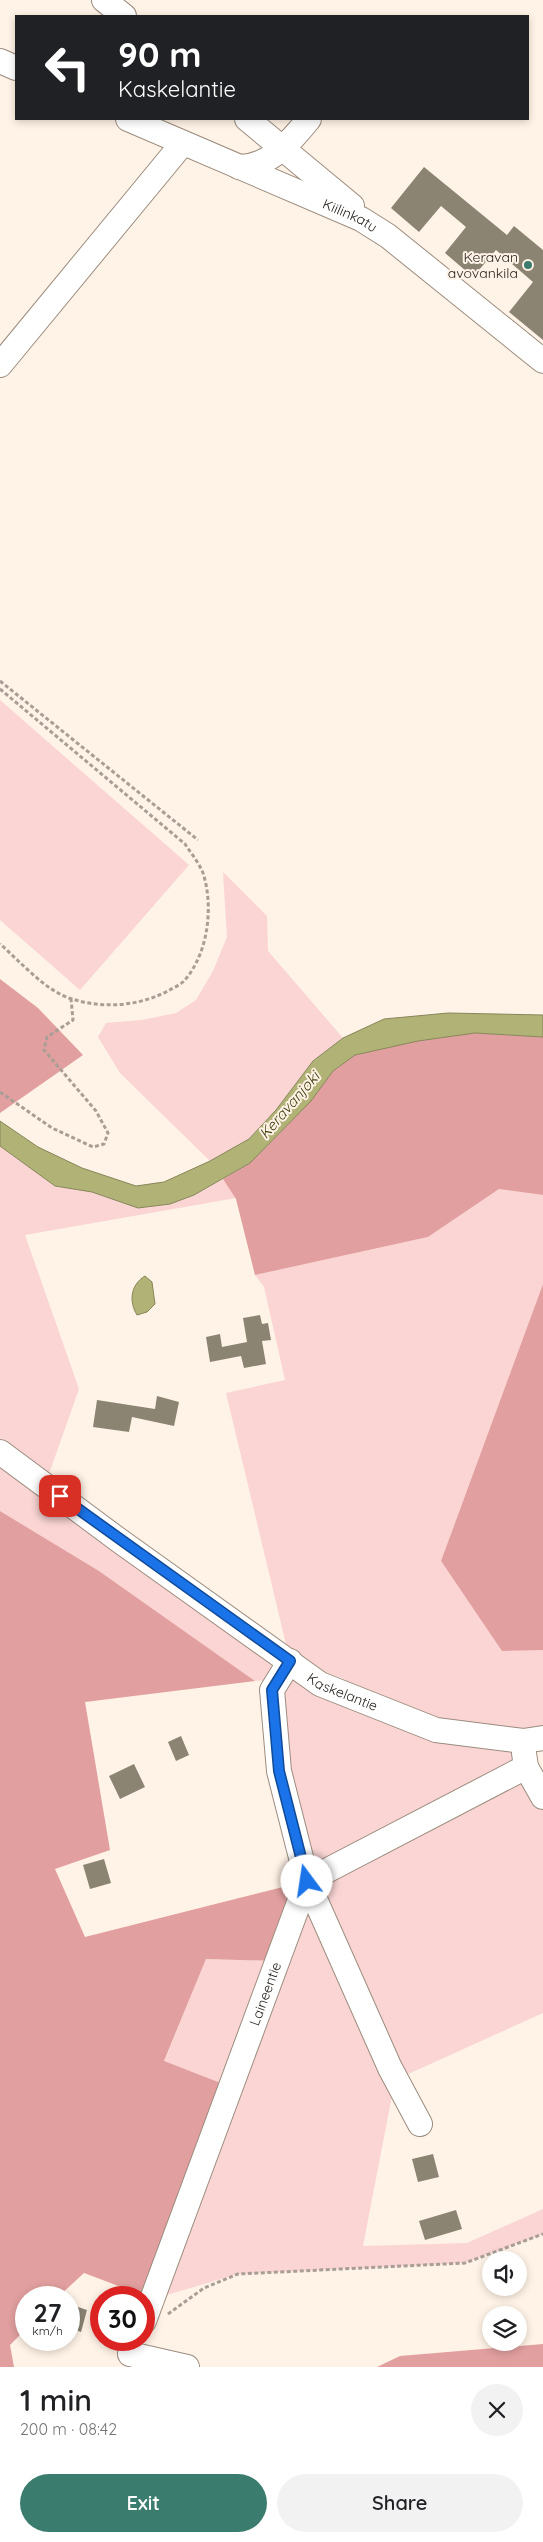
<!DOCTYPE html>
<html lang="en">
<head>
<meta charset="utf-8">
<style>
  body { margin:0; font-family:Quicksand,sans-serif; background:#f2f2f2; color:#202124; height:100vh; display:flex; flex-direction:column; font-size:19px; white-space:nowrap }
  * { box-sizing:border-box; margin:0 }
  p { font-size:16px; color:#757577 }
  .icon { flex:none; width:28px; height:28px; fill:none; stroke:currentColor; stroke-width:2; stroke-linecap:round; stroke-linejoin:round }
  .map { position:relative; height:2367px; overflow:hidden }
  .panel { display:flex; flex-direction:column; background:#fff; flex:1 }
  .panel>* { flex:none }
  .top-card { position:absolute; left:15px; top:15px; width:514px; height:105px; border-radius:0px; box-shadow:0 2px 8px #0003; background:#202124; color:#fff; overflow:hidden }
  .fabs { position:absolute; left:482px; top:2251px; display:grid; gap:10px }
  .fabs a { display:grid; place-items:center; width:45px; height:45px; border-radius:50%; background:#fff; box-shadow:0 2px 8px #0003; font-size:25px }
  .speed { position:absolute; left:15px; top:2286px; display:flex; gap:10px; font-size:25px; font-weight:700; text-align:center }
  .speed>* { display:grid; place-content:center; width:65px; height:65px; border-radius:50%; background:#fff; box-shadow:0 2px 8px #0003; line-height:1 }
  .speed small { font-size:12px; font-weight:400 }
  .speed .limit { border:8px solid #d22; background:#fff; color:#111 }
  .pin { position:absolute; display:grid; place-items:center; width:42px; height:42px; color:#fff; margin:-21px; border-radius:10px; box-shadow:0 2px 8px #0006 }
  .me { position:absolute; width:55px; margin:-28px; rotate:346deg; stroke-linejoin:round; filter:drop-shadow(0 0 4px #0008) }
  .turn { display:flex; align-items:center; gap:18px; height:105px; padding:0 20px; font-size:22px }
  .turn .icon { width:65px; height:65px; stroke-width:2.5 }
  .turn b { display:block; font-size:35px; line-height:42px }
  .round { display:grid; place-items:center; flex:none; width:52px; height:52px; border-radius:26px; background:#f2f2f2 }
  .summary { display:flex; align-items:center; justify-content:space-between; height:85px; padding:0 20px }
  h1 { font-size:30px; font-weight:600; line-height:38px }
  .cta { display:flex; gap:10px; margin-top:auto; padding:10px 20px }
  .cta a { flex:1; height:58px; border-radius:30px; background:#3a7c6d; color:#fff; font-size:20px; font-weight:600; line-height:58px; text-align:center }
  .cta a+a { background:#f2f2f2; color:#202124 }
  .map>svg:first-child { display:block }
  .green { fill:#fad5d4; fill-rule:evenodd }
  .forest { fill:#e29f9f }
  .water { fill:#b1b276; stroke:#87865a }
  .building { fill:#8c8473 }
  .lines { fill:none; stroke-linecap:round; stroke-linejoin:round }
  .minor-casing { stroke:#9b8c7e; stroke-width:26 }
  .path { stroke:#a89e95; stroke-width:3; stroke-dasharray:4 2.5; stroke-linecap:butt }
  .minor { stroke:#fff; stroke-width:24 }
  .route-casing { stroke:#114b97; stroke-width:12 }
  .route { stroke:#1a73e8; stroke-width:9 }
  .poi-dot { fill:#3a7c6d; stroke:#fff2e6; stroke-width:2 }
  .labels { text-anchor:middle; dominant-baseline:central; stroke-width:4; stroke-linejoin:round; paint-order:stroke }
  .street-label { font-size:14px; fill:#241e19; stroke:#fff2e6 }
  .poi-label { font-size:14px; fill:#241e19; stroke:#fff2e6; text-anchor:end }
  .water-label { font-size:15px; font-style:italic; fill:#3f3f0f; stroke:#fff2e6 }
</style>
</head>
<body>
<div class="map">
<svg width="543" height="2367" viewBox="0 0 543 2367">
  <rect width="100%" height="100%" fill="#fff2e6"/>
  <!-- green -->
  <path class="green" d="M0 700 189 865 80 990 0 920Z
    M223 872 267 916 268 951 343 1038 313 1061 276 1110 249 1139 210 1161 120 1073 98 1037 106 1023 142 1020 176 1013 196 1000 213 971 227 937Z
    M0 1146 55 1186 92 1192 138 1208 194 1195 223 1179 236 1198 25 1235 79 1389 45 1485 278 1654 270 1680 255 1681 99 1571 0 1511Z
    M499 1189 543 1195V1284L441 1561 502 1650H543V1730L514 1747 543 1797V2013L395 2080 363 2246 467 2243 543 2209V2234L465 2263 238 2274 153 2299 231 2087 164 2062 206 1959 277 1961 307 1881 272 1690 290 1661 226 1393 285 1380 264 1287 255 1275 428 1237ZM292 1662 342 1678 379 1707Z"/>
  <!-- forest -->
  <path class="forest" d="M0 979 38 1008 83 1055 0 1113Z
    M475 1033 543 1037V1195L499 1189 428 1237 255 1275 236 1199 223 1179 250 1163 311 1101 333 1071 355 1055 418 1041Z
    M543 1284V1650L502 1651 441 1561Z
    M0 1511 99 1571 255 1681 85 1702 110 1850 55 1869 85 1937 307 1881 277 1961 206 1959 164 2061 231 2087 153 2299 84 2273 58 2297 26 2298V2329L10 2345 14 2367H0Z
    M543 2344V2367H377L400 2356Z"/>
  <!-- water -->
  <path class="water" d="M448 1013 543 1015V1037L475 1033 418 1041 355 1055 333 1071 311 1101 250 1163 194 1195 170 1204 138 1208 92 1192 55 1186 0 1146V1121L38 1147 82 1168 136 1186 164 1182 210 1161 249 1139 276 1110 313 1061 343 1038 384 1019Z
    M145 1276 152 1282 155 1304 147 1312 137 1315C129 1302 130 1285 145 1276Z"/>
  <!-- building -->
  <path class="building" d="M424 167 507 235 514 226 543 250V340L509 312 533 282 496 250 473 277 445 253 466 227 441 206 419 232 391 208Z
    M260 1315 262 1324 268 1323 271 1340 262 1341 266 1364 244 1368 241 1356 210 1362 206 1337 220 1334 222 1347 247 1342 243 1318Z
    M157 1396 179 1402 174 1426 132 1417 129 1432 93 1427 97 1400 155 1409Z
    M181 1736 189 1755 176 1761 168 1742Z
    M134 1764 145 1787 120 1799 109 1776Z
    M104 1859 111 1883 90 1889 83 1865Z
    M433 2154 439 2177 418 2182 412 2159Z
    M456 2210 462 2229 425 2240 419 2221Z
    M69 2304 87 2310 81 2332 69 2328Z"/>
  <g class="lines">
    <!-- minor casing -->
    <g class="minor-casing">
      <g id="minor">
        <path d="M104 0 124 16"/>
        <path d="M0 61 16 68"/>
        <path id="s1" d="M128 119 361 219 388 236 543 361"/>
        <path d="M247 119 352 206"/>
        <path d="M239 167C270 167 291 141 309 119"/>
        <path d="M0 365 183 143"/>
        <path id="s2" d="M0 1452 120 1541 320 1684 436 1730 523 1741 543 1738"/>
        <path d="M524 1753 526 1767 543 1797"/>
        <path d="M420 2124 390 2068 307 1881 526 1767"/>
        <path id="s3" d="M144 2321 307 1881 279 1771 272 1690 290 1661"/>
        <path d="M130 2354 187 2367"/>
      </g>
    </g>
    <!-- path -->
    <path class="path" d="M0 681 198 840
      M0 689 185 844C191 853 199 863 203 873 214 907 208 954 184 981 180 985 173 988 168 991 139 1006 104 1009 72 999 45 991 21 962 0 944
      M0 1092 52 1128 93 1147 104 1144 108 1133 96 1111 44 1050 47 1037 73 1020 71 999
      M168 2314 204 2288 238 2274 465 2263 543 2234"/>
    <!-- minor -->
    <use href="#minor" class="minor"/>
  </g>
  <g class="lines">
    <!-- route casing -->
    <g class="route-casing">
      <path id="route" d="M60 1496 290 1661 272 1690 279 1771 307 1881"/>
    </g>
    <!-- route -->
    <use href="#route" class="route"/>
  </g>
  <!-- markers -->
  <circle class="poi-dot" cx="528" cy="265" r="5"/>
  <g class="labels">
    <!-- street labels -->
    <g class="street-label">
      <text stroke="none"><textPath href="#s1" startOffset="242">Kiilinkatu</textPath></text>
      <text stroke="none"><textPath href="#s2" startOffset="419">Kaskelantie</textPath></text>
      <text stroke="none"><textPath href="#s3" startOffset="349">Laineentie</textPath></text>
    </g>
    <!-- poi labels -->
    <g class="poi-label">
      <text x="518" y="257">Keravan<tspan x="518" dy="16">avovankila</tspan></text>
    </g>
    <!-- water labels -->
    <g class="water-label">
      <text transform="translate(289 1105) rotate(-49)">Keravanjoki</text>
    </g>
  </g>
</svg>
<div class="fabs">
<a><svg class="icon" aria-label="sound" viewBox="0 0 24 24"><path d="M4 9h4l5-4v14l-5-4H4zM17 9q2 3 0 6"/></svg></a>
<a><svg class="icon" aria-label="layers" viewBox="0 0 24 24"><path d="M12 4l9 5-9 5-9-5zM3 14l9 5 9-5"/></svg></a>
</div>
<div class="speed"><div>27<small>km/h</small></div><div class="limit">30</div></div>
<div class="pin" style="left:60px;top:1496px;background:#d93025"><svg class="icon" aria-label="arrive" viewBox="0 0 24 24"><path d="M6 21V4h12l-3 4 3 4H6"/></svg></div>
<svg class="me" style="left:307px;top:1881px" viewBox="-20 -20 40 40"><circle r="19" fill="#fff"/><path d="M0-13L10 11 0 6-10 11z" fill="#1a73e8"/></svg>
<div class="top-card">
<div class="turn"><svg class="icon" aria-label="left" viewBox="0 0 24 24"><path d="M17 20v-9H6M10 6l-5 5 5 5"/></svg><div><b>90 m</b>Kaskelantie</div></div>
</div>
</div>
<section class="panel">
<div class="summary"><div><h1>1 min</h1><p>200 m · 08:42</p></div><a class="round"><svg class="icon" aria-label="close" viewBox="0 0 24 24"><path d="M6 6l12 12M18 6L6 18"/></svg></a></div>
<div class="cta"><a>Exit</a><a>Share</a></div>
</section>
</body>
</html>
